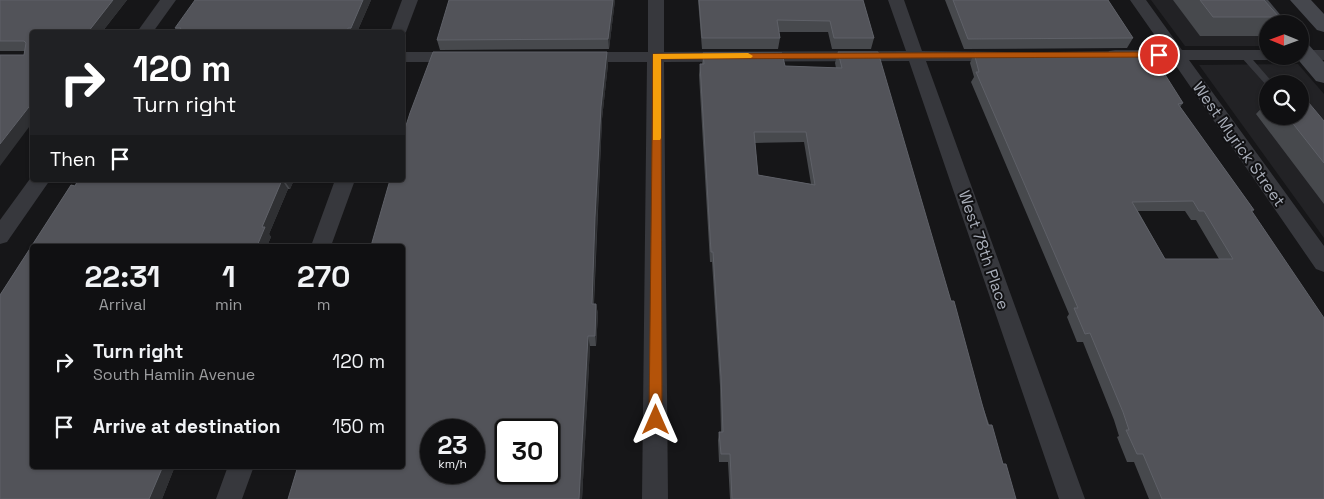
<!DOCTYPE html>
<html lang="en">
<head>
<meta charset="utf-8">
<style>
  body { margin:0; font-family:"Space Grotesk",sans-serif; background:#19191b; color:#f1f3f6; height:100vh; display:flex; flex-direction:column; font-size:19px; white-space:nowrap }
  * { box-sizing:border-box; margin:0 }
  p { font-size:16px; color:#9c9d9f }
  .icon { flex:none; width:28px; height:28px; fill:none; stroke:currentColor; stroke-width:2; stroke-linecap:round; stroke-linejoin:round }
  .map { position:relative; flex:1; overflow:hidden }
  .panel { position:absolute; left:30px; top:244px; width:375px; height:225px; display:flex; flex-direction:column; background:#101012; border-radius:5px; box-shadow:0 1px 4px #0004,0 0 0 1px #303032 }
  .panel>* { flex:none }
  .guide { position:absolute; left:30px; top:30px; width:375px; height:152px; border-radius:5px; box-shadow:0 1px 4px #0004,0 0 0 1px #303032; background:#202124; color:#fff; overflow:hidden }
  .needle { width:32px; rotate:271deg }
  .tools { position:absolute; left:1259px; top:15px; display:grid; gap:10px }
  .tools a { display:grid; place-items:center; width:50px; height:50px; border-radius:50%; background:#101012; box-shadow:0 1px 4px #0004,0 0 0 1px #303032; font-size:25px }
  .speed { position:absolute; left:420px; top:419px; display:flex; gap:10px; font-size:25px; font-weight:700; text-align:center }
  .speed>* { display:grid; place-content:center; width:65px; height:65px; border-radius:50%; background:#101012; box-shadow:0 1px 4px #0004,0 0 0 1px #303032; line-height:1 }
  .speed small { font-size:12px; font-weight:400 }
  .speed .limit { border:2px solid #111; border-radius:8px; background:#fff; color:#111 }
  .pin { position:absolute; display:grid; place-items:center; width:42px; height:42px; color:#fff; margin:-21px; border:2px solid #fff; border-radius:50%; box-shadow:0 1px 5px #0007 }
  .me { position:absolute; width:55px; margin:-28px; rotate:0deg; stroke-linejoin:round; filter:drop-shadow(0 0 4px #0008) }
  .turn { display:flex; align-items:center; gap:18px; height:105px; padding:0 20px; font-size:22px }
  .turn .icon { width:65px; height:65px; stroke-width:2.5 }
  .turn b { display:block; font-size:35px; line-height:42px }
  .then { display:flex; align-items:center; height:48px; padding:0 20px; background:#0003; gap:10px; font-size:19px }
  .eta { display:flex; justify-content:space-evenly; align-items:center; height:85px; text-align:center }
  .eta b { font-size:30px; font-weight:700; line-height:35px }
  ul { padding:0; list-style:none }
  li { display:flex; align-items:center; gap:15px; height:65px; padding:0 20px }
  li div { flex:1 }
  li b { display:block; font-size:19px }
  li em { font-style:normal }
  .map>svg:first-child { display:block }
  .built { fill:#222225; fill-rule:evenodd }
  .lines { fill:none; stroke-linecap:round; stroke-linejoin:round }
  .service { fill:#37383d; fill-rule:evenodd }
  .minor { fill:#37383d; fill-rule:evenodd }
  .secondary { fill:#45474d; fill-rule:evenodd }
  .wall { fill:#47494d; fill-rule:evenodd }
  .shaded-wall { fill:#2f3033 }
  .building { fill:#525359; stroke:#5f6168; fill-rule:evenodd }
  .route { fill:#b45309; stroke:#753606 }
  .slow { fill:#f59e0b }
  .labels { text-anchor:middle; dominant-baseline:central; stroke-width:4; stroke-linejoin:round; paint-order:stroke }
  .street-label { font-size:16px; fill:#a8adb8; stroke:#111113 }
</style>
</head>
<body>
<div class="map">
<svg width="1324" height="499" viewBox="0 0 1324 499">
  <rect width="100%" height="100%" fill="#161618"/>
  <!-- built -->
  <path class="built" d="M1151 0H1242L1267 30V46H1185Z
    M1298 64 1324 94V238L1199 65ZM1268 84H1300V116H1268Z"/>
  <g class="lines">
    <!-- service -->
    <path class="service" d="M1244 52 1247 53 1274 84H1268L1267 86 1241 57 1240 55Z"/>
    <!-- minor -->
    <path class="minor" d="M160 0H176L153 32H137Z
      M402 0H418L406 32 402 36V32H390Z
      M648 0H664V52L906 51 888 0H904L922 51 1006 52 1008 56 1006 60 1000 61H926L1085 499H1059L909 61 664 62 668 499H642L647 62H580L574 61 572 57 574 53 580 52H648Z
      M1130 0H1146L1182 50H1268V56H1276L1268 60H1189L1324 246V272L1316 269 1172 60 1109 59 1107 55 1109 51 1115 50H1165Z
      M1300 50H1324V60L1294 59 1292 56H1300Z
      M402 52H460L466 53 468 57 466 61 460 62H402Z
      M32 176V180H50L7 242 0 244V220Z
      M335 180H355L331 246H311Z
      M228 466H254L242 499H216Z"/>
    <!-- secondary -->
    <path class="secondary" d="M1247 0H1268L1288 24 1268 25Z
      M1290 0H1311L1324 14V32L1317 30Z
      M1300 42 1308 44 1324 62V83L1316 81 1295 56H1300Z"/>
  </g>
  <!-- wall -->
  <path class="wall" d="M0 0H127L102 32H32L24 55 25 51H0Z
    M371 0 357 32H178L175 28Z
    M615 0 609 49 440 50 437 40Z
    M698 0H863L874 38 871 49H832L828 32H779L780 38 778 49H702Z
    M945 0H1108L1133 38 1127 48 964 49Z
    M1173 0H1264L1279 17 1274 24H1268V33L1265 36H1200Z
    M607 52 608 64 602 119 594 304H596L598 314 596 346H590L582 499H288Z
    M838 52 982 404 1003 464 1016 499H730L728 462H719L718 440 719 432H721L720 386 712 262H710L699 75 700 64H702L703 53 785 66 836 68 835 63ZM804 142 811 184 758 175 755 143Z
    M974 53 1150 63 1183 103 1180 107 1254 210 1252 212 1324 499H1149L1134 462H1127L1117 437 1119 436 1114 420 1083 342H1077L1067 317 1069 314 971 82 974 77 970 63ZM1138 211H1185L1191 220H1196L1219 259H1165Z
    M1268 101V116H1300L1324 121V204L1256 114Z
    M78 180H294L290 189H288L269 234 271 237 267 246H32V466H175L162 499H0V295L71 185 75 186Z"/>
  <!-- shaded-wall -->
  <path class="shaded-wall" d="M113 0H127L102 32H88Z
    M363 0H371L357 32H352L351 28Z
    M613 0H615L609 49 608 39Z
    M607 52 608 64 602 119 593 314 592 304 595 217 601 107Z
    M32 103V123L0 166V144Z
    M282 180 288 189 269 234 271 237 267 246H257L262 227Z
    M284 180H294L290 189Z
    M596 304 598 314 596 346 595 336Z
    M588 336 590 346 582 499H579Z
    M163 466H175L162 499H149Z"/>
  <!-- building -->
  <path class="building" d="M0 0H113L88 32H32V103L0 144V55H24L26 43 24 41H0Z
    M195 0H363L351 28H348L347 32H178L181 28H175Z
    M449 0H613L608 39 437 40Z
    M699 0H863L874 38H834L830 21 777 20 780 38H702Z
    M953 0H1108L1133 38 968 39Z
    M1200 0H1264L1279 17H1213Z
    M433 52H607L601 107 595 217 592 304H596L595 336H588L579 499H288L298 466H402V246H371L390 180H402V138L410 113ZM431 430H474V472H431ZM506 430H549V472H506Z
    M838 52H878L951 301H954L982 404 988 425H992L1003 464H1006L1016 499H732L730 454H721L719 432H723L721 377 713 252H711L700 64H704L703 53H782L785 66 842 68ZM754 132H806L815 185 758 175Z
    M1142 52 1150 63 1159 65 1183 103 1178 104 1254 210H1251L1324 318V499H1162L1143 454H1137L1126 430H1129L1123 412 1090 333 1085 334 1074 308H1078L976 72H979L974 53ZM1193 201 1199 211H1204L1233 259H1165L1132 202Z
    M1300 96H1303L1324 121V163L1287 116H1300Z
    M78 180H282L262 227H265L257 246H32V466H163L149 499H0V295L71 185 75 186Z"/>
  <!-- route -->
  <path class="route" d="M1159 52 1163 53V57L661 59 662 420 660 425 656 427 651 425 649 420 653 54Z"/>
  <!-- slow -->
  <path class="slow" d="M748 53 753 56 751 58 661 59V138L660 140H653V54Z"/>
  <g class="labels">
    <!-- street labels -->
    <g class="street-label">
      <text transform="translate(1239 144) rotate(55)">West Myrick Street</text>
      <text transform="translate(984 250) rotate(71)">West 78th Place</text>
    </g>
  </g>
</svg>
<div class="tools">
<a><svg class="needle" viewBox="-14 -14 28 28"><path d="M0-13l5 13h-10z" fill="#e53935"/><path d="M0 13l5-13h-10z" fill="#9c9d9f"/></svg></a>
<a><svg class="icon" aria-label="search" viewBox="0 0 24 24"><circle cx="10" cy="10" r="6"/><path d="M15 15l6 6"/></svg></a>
</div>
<div class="speed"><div>23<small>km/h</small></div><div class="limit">30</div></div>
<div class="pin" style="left:1159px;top:55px;background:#d93025"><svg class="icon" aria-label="arrive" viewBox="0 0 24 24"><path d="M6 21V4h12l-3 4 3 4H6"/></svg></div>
<svg class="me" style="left:656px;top:420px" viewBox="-20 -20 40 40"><path d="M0-17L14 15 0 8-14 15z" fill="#b45309" stroke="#fff" stroke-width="4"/></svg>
<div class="guide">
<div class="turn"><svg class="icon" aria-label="right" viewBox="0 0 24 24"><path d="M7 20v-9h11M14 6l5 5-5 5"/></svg><div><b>120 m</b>Turn right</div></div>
<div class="then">Then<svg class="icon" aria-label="arrive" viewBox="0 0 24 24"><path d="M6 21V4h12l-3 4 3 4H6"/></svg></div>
</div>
<section class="panel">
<div class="eta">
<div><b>22:31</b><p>Arrival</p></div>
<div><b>1</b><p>min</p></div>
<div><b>270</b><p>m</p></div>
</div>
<ul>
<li><svg class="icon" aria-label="right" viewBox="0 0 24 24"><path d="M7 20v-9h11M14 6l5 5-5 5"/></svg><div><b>Turn right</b><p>South Hamlin Avenue</p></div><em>120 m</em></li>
<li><svg class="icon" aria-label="arrive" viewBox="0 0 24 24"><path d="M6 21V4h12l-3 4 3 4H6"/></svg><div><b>Arrive at destination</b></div><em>150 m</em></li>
</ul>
</section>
</div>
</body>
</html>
